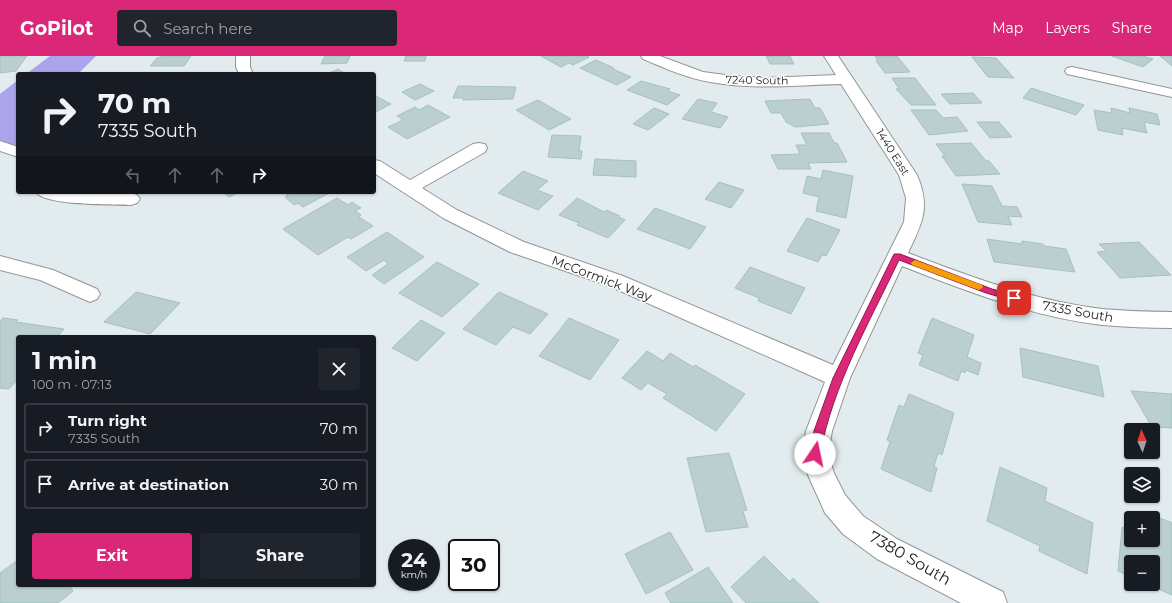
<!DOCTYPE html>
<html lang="en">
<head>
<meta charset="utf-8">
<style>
  body { margin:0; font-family:Montserrat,sans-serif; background:#20242c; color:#f1f3f6; height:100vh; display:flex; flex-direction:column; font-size:15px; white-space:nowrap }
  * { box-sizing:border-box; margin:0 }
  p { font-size:13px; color:#9ea1a6 }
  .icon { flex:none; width:22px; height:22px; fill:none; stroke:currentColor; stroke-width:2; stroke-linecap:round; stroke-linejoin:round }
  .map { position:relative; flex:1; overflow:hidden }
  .sheet { position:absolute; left:16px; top:279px; width:360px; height:252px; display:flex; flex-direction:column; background:#171b24; border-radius:4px; box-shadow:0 1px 3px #0004 }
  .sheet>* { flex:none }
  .top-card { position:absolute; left:16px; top:16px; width:360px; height:122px; border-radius:4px; box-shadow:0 1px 3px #0004; background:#171b24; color:#f1f3f6; overflow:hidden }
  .needle { width:26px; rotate:357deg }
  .fabs { position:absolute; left:1124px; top:367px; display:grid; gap:8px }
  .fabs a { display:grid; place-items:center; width:36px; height:36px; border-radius:4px; background:#171b24; box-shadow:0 1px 3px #0004; font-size:20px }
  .speed { position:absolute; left:388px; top:483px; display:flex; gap:8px; font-size:20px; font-weight:700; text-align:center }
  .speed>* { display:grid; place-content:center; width:52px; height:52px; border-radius:50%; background:#171b24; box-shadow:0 1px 3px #0004; line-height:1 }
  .speed small { font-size:10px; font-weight:400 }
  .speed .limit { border:2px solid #111; border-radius:6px; background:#fff; color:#111 }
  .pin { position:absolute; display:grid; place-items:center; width:34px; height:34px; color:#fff; margin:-17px; border-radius:8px; box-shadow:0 2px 6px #0006 }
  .me { position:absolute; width:44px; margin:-22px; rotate:11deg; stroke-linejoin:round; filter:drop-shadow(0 0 3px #0008) }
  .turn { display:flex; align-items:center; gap:14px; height:84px; padding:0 16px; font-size:18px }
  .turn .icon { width:52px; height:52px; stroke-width:2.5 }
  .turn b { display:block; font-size:28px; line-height:34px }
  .lanes { display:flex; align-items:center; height:38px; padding:0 16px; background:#0003; justify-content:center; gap:20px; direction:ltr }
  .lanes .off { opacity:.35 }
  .round { display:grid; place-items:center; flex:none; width:42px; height:42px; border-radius:4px; background:#20242c }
  .overview { display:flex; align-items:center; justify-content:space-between; height:68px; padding:0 16px }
  h1 { font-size:24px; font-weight:700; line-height:30px }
  .cta { display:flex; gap:8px; margin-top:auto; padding:8px 16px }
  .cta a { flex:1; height:46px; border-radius:4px; background:#db2777; color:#fff; font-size:16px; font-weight:700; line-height:46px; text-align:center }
  .cta a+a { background:#20242c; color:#f1f3f6 }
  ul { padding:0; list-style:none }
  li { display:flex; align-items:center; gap:12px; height:50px; margin:0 8px 6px; padding:0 8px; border:2px solid #363941; border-radius:4px }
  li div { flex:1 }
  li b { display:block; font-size:15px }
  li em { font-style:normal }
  header { display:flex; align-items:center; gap:24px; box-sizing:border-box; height:56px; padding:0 20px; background:#db2777; color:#fff }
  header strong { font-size:19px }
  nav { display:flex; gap:22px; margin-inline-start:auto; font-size:14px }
  .search { width:280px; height:36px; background:#20242c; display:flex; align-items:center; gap:10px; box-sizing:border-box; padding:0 14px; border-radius:4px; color:#9ea1a6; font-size:15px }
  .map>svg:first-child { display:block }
  .grass { fill:#aba4ed }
  .building { fill:#bbcfcf; stroke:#a3c1c2 }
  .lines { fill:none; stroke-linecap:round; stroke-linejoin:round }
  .minor-casing { stroke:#949494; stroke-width:2 }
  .minor { fill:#fff; fill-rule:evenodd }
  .route { fill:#db2777; stroke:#8e194d }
  .slow { fill:#f59e0b }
  .labels { text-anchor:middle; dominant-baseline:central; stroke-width:3; stroke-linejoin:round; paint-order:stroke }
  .far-street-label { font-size:11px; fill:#1d1d1d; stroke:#fff }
  .street-label { font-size:13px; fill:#1d1d1d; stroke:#fff }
  .near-street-label { font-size:16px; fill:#1d1d1d; stroke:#fff }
</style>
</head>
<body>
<header>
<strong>GoPilot</strong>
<div class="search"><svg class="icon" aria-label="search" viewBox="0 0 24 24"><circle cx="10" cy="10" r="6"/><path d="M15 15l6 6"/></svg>Search here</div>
<nav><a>Map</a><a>Layers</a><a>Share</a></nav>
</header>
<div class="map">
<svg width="1172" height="547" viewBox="0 0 1172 547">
  <rect width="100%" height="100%" fill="#e2ecef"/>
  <!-- grass -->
  <path class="grass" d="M50 0H96L80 16V18H26Z
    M18 24V91L0 86V38Z"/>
  <!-- building -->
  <path class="building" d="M0 0H27L16 15 0 17Z
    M165 0H191L184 10H150L157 2Z
    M325 0H350L347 7 321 8Z
    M406 0H426L425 5H404Z
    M541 0H587L589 1 573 9 569 7 561 11Z
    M766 0H790L794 8H770Z
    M875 0H897L910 16 885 17 876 5H878Z
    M1112 0H1143L1153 3 1143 11Z
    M1160 0H1172V10Z
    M972 1 996 2 1014 22 988 21Z
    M596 4 614 12 613 13 631 21 617 29 580 12Z
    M338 13 346 18H327Z
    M892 22H915L936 49H911L896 33H899Z
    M641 25 670 33 668 35 680 39 667 49 627 34Z
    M420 28 434 35 415 44 402 36Z
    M458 30 516 31 513 43 463 44V42H453Z
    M1031 32 1084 49 1076 59 1023 42Z
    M973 37 982 47 950 48 941 38Z
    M374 39 391 48 374 57Z
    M698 43 717 47 711 56 728 61 720 72 682 63Z
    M810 43 815 52H820L829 68 795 71 786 66 781 57H771L765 45Z
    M538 44 571 63 549 74 516 54Z
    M428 49 450 61 407 83 388 71 403 64 397 60 415 51 419 54Z
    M654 52 669 58 648 74 633 68Z
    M1111 52 1130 57 1129 52 1157 58 1160 69 1144 66 1147 77 1122 72 1123 79 1098 74 1094 54 1112 57Z
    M911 54H936L943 62 957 61 968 75 929 79Z
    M977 66H999L1012 81 990 82Z
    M801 77H829L834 87H837L847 106 808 107 811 113H778L771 99 800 98 796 89H807Z
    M552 79 581 80 579 95H582L581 103 548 101Z
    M971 87 986 105H989L1000 118 956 120 942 100H945L936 88Z
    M595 103 636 105V121L593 119Z
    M823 114 853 120 846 162 816 155 819 141 803 137 807 120 821 123Z
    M523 115 548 125 537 134 553 140 538 154 498 137Z
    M719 126 744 134 731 152 705 143Z
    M962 128 992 130 1002 150 1017 151 1022 161 1008 160 1012 169 978 166Z
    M222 136H239L229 141Z
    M283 136H331L303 151 298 147 294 149 285 141 288 140Z
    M337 142 348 149 352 146 361 152 355 155 361 159 359 161 373 170 351 183 348 181 318 199 283 173Z
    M577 142 604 156 606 154 620 160 619 161 625 164 608 182 577 169 579 167 559 159Z
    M655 152 706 171 690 193 637 173Z
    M807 162 840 174 826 200 822 199 818 206 787 195Z
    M387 176 424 201 384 228 372 219 388 208 384 204 366 215 347 201Z
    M987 183 1022 188V185L1043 188 1044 190 1066 193 1075 216 994 206Z
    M1139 186 1171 219 1120 222 1097 196 1106 195 1099 188Z
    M437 206 479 228 442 261 399 237Z
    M750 211 805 232 791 258 758 245 759 242 735 232Z
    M136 236 180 247 150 278 104 266Z
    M499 236 548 258 530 278 513 271 496 289 463 273Z
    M3 262 18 264 16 266 64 273 57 281H18V323L9 333 0 332V265Z
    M569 262 619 284 590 324 539 300Z
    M932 262 974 279 967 301 981 307 978 319 966 314 965 317 961 315 958 325 919 309 923 299 918 297Z
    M421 264 445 277 417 305 392 292Z
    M1020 292 1098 310 1104 341 1023 321Z
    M647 295 663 305 670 297 693 311 695 309 745 338 716 375 663 342 667 338 648 327 641 334 622 322Z
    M1131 335 1172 338V372L1152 371Z
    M909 338 954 357 942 399 938 397 934 410 937 412 931 436 881 413 890 386 887 384 899 349 904 351Z
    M729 397 747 454 743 455 748 471 706 476 687 402Z
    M1000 411 1047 432 1045 445 1093 467 1087 518 1039 495 1040 490 987 465Z
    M1155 460 1172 467V539L1147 528H1153V506H1131V521L1118 515 1122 471 1131 475V484H1149L1155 487Z
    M670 476 693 514 646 538 625 498Z
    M764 500 790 526 793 522 819 547H746L731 531Z
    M18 504V529H69L73 535 58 547H0V517Z
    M708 511 733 547H671L665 537Z"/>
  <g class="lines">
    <!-- minor casing -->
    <g class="minor-casing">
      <path id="minor" d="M236 0H250V11L253 18H239L236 11Z
        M641 0H660L703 16 733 20 765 22 836 19 824 0H838L917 119C931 152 922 167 908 197 971 221 1035 245 1102 253 1125 255 1148 256 1172 256V272C1149 272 1126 271 1102 269 1033 261 966 235 902 210L850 322 832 375 828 398 834 417 845 439 863 460 897 483 1003 536 1007 547H961L877 503 843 478 825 457 808 419 802 398 806 375 825 326 609 230 510 196 443 162 374 117V104L380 105 410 124 473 88 479 87 485 88 487 92 485 96 422 132 457 154 524 186 623 220 833 309 904 166 906 142 899 119 841 28C798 29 753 34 710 26 686 22 665 12 643 3Z
        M1072 11 1172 33V41L1067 18 1065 15 1067 12Z
        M0 85 18 91V101L0 95Z
        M36 136 131 137 137 139 140 143 137 147 131 149C113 148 45 150 36 136Z
        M0 200 53 214 97 233 100 238 97 243 90 246 40 224 0 214Z"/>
    </g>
    <!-- minor -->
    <use href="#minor" class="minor"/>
  </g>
  <!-- route -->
  <path class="route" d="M894 198H900L992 233 1017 240 1018 242 1014 245 986 237 899 204C869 267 833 329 820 398L819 401 815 403 811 401 810 398 814 375 833 322Z"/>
  <!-- slow -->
  <path class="slow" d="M915 204 982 229 983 231 979 234 976 233 912 209 911 207Z"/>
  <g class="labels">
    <!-- far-street labels -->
    <g class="far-street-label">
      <text transform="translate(757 24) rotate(1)">7240 South</text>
      <text transform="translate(893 96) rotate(58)">1440 East</text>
    </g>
    <!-- street labels -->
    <g class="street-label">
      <text transform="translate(602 222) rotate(21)">McCormick Way</text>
      <text transform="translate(1078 255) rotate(10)">7335 South</text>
    </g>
    <!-- near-street labels -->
    <g class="near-street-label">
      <text transform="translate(910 502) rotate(30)">7380 South</text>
    </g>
  </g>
</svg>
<div class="fabs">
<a><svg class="needle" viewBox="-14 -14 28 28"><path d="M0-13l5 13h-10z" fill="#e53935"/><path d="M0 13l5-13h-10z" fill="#9ea1a6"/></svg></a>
<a><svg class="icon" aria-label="layers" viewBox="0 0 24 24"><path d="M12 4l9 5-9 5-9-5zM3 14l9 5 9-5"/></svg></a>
<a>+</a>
<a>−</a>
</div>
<div class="speed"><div>24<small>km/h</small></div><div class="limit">30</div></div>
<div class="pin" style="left:1014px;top:242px;background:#d93025"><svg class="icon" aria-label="arrive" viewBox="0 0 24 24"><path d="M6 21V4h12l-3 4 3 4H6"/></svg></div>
<svg class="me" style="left:815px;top:398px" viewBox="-20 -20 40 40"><circle r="19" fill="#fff"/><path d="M0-13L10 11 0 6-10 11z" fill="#db2777"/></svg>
<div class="top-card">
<div class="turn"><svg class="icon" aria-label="right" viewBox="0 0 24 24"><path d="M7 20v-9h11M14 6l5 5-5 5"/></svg><div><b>70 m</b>7335 South</div></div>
<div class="lanes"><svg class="icon off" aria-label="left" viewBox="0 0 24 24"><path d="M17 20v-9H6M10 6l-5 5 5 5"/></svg><svg class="icon off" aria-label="ahead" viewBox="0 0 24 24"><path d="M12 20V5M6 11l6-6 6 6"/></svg><svg class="icon off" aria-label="ahead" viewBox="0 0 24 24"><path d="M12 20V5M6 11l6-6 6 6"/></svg><svg class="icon" aria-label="right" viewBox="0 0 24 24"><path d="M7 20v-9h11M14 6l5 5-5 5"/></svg></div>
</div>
<section class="sheet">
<div class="overview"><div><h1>1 min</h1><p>100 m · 07:13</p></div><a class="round"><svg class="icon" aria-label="close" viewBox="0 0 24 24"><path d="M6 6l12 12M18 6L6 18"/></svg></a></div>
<ul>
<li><svg class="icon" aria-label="right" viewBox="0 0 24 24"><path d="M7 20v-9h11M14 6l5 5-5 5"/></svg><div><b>Turn right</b><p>7335 South</p></div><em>70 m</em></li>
<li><svg class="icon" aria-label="arrive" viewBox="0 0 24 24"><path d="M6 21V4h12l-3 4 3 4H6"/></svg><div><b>Arrive at destination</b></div><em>30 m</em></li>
</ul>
<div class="cta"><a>Exit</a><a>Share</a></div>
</section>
</div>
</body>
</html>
